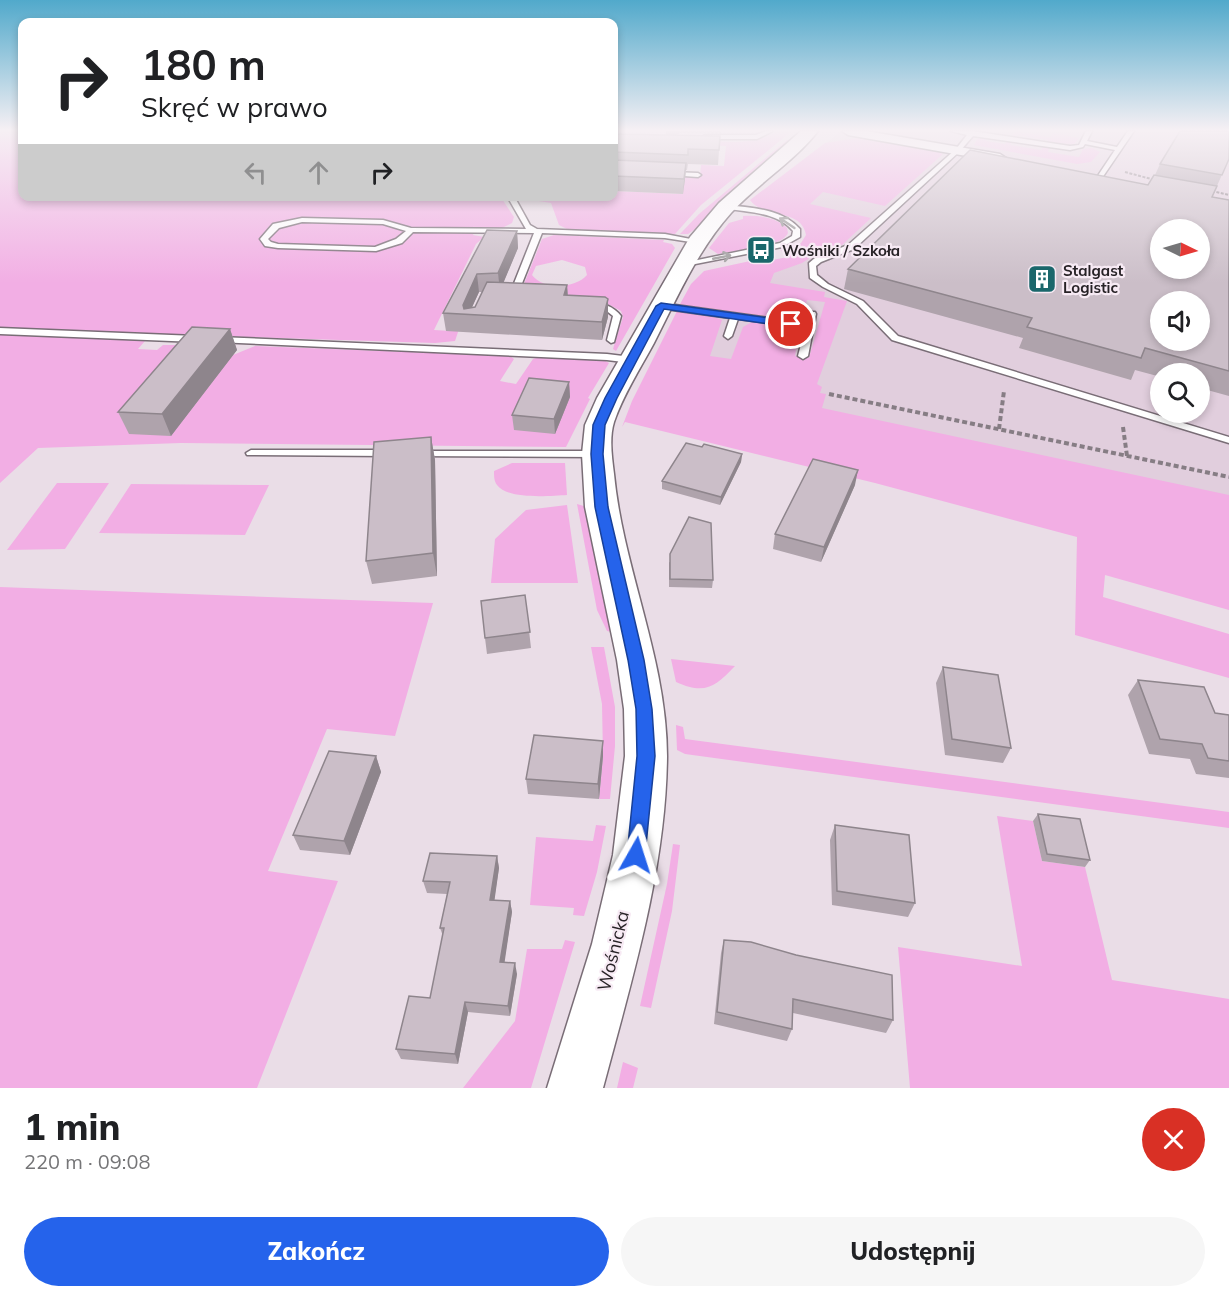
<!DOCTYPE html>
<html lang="pl">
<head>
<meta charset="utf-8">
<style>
  body { margin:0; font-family:Mulish,sans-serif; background:#f6f6f6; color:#202124; height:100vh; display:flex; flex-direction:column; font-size:22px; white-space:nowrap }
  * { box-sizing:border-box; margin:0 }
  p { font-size:20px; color:#757577 }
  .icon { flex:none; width:33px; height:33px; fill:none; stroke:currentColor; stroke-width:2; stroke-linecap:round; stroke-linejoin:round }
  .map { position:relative; height:1088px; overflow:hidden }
  .side { display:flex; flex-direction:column; background:#fff; flex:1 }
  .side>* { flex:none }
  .top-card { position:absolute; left:18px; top:18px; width:600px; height:183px; border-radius:12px; box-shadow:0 3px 9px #0003; background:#fff; color:#202124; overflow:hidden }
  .needle { width:39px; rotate:95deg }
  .controls { position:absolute; left:1150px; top:219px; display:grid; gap:12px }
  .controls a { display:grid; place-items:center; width:60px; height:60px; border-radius:50%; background:#fff; box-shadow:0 3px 9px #0003; font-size:30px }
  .pin { position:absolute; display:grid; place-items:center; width:51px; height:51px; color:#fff; margin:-26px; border:3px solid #fff; border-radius:50%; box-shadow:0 2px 6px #0007 }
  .me { position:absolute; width:66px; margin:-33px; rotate:6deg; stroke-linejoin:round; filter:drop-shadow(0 0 4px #0008) }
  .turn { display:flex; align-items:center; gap:21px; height:126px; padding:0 24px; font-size:27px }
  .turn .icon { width:78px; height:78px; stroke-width:2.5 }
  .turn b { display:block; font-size:42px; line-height:51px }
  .lanes { display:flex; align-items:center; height:57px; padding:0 24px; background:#0003; justify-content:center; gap:30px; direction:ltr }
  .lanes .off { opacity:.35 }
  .round { display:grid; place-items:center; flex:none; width:63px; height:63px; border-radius:32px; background:#f6f6f6 }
  .head { display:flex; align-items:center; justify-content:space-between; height:102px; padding:0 24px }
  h1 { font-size:36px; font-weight:800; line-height:45px }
  .primary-button { display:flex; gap:12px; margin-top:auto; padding:12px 24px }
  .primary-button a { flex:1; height:69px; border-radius:36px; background:#2563eb; color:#fff; font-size:24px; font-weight:800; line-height:69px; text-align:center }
  .primary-button a+a { background:#f6f6f6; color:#202124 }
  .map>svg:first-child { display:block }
  .built { fill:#e1cedd; fill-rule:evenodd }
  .green { fill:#f2aee4; fill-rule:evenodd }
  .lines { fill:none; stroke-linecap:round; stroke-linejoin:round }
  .lane-casing { stroke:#796d76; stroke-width:3 }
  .street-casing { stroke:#796d76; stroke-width:3 }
  .secondary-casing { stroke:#796d76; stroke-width:3 }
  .path-far1 { stroke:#867d84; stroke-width:2; stroke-dasharray:3 1.5; stroke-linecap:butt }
  .path { stroke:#867d84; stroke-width:4; stroke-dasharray:5 3; stroke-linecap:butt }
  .lane { fill:#fff; fill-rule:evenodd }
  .street { fill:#fff; fill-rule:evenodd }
  .secondary { fill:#fff; fill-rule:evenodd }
  .wall { fill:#afa3ac; fill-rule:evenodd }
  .shaded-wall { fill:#8e858c }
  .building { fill:#cbbec8; stroke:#8e858c; stroke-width:1.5; fill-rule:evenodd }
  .oneway { stroke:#9e9c9d }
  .route { fill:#2563eb; stroke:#184099; stroke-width:1.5 }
  .labels { text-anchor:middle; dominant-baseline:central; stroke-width:4.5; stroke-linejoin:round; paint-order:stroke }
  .far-poi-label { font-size:15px; font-weight:bold; fill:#272226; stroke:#f7eaf4; text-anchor:start }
  .street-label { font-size:18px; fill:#272226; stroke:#f7eaf4 }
</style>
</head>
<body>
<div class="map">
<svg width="1229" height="1088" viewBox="0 0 1229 1088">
  <rect width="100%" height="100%" fill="#eadde7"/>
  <!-- built -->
  <path class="built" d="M840 131H1229V574L654 365 700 277 811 252 827 217 760 203ZM1161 230H1200V268H1161ZM1161 302H1200V340H1161ZM1161 374H1200V412H1161Z"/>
  <!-- green -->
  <path class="green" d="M0 131H22V196H500L514 217 512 223 502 228H476L473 235 484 237 476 244 434 330 451 331 456 323H461L455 341 435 343 151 334 138 349 157 350 163 345H198L233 355 255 346 510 356 514 359 500 381 516 384 533 359 539 357 602 359 609 363 588 398 590 399 566 447 181 443 38 448 0 483Z
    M776 131H792L701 205 675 234 567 229 559 225 551 203 520 198 614 196V191L683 194V176L700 177 701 165 724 166 726 146 698 145 692 139C719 140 752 148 776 131Z
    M1016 131 1050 137 1053 133 1079 138 1074 144 1046 143 1048 140 1018 135 1015 138H1011Z
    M857 138 871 140 874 138 929 148 943 154 885 206 823 192 810 204 871 218 842 245 819 252 802 263 774 273 770 283 825 292 824 297 847 301 817 384 822 387 820 393 826 394 822 408 1229 495V610L1105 575 1103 597 1229 634V678L1075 635 1077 537 875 483 625 422 622 427 632 401 677 311 712 316 722 320 710 356 731 359 743 327 752 322 790 328 798 336 795 356 809 358 825 302 807 300 803 313 790 319 679 306 691 284 704 271 768 257 772 260 788 257 781 250 801 243 806 235C802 208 763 219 750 200L825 143Z
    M988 138 986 141 1005 144 1007 141 1012 142 1010 145 1041 150 1043 147 1049 148 1048 152 1079 157 1083 149 1092 148 1100 152 1091 162 1077 164 974 145 977 139Z
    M787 140 792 141 721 203 695 229 688 234H680L699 214Z
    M743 216C758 215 776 217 787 228 788 233 789 233 785 237 776 247 732 251 718 254L709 248 729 223 743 219Z
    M554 235 664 240 663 242 672 244 675 248 616 351 613 349 623 317 621 311 606 303 522 289 542 239ZM562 260 585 267 587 275C575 289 543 290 532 275L536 266Z
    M512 463H565L567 495C550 496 508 500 497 485 494 481 494 476 494 471Z
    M57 483H109L65 549 7 550Z
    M131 484 269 485 245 535 99 533Z
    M577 504 587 507 612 632 607 631 597 610Z
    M567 505 578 583H491L495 539 526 510Z
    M0 587 433 603 395 736 327 729 268 871 338 881 257 1088H0Z
    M591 647H604L615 707V746L610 799H599L603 756 602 704Z
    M671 659 735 666C715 687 705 695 676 682Z
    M676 725 683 727 685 739 1229 812V828L685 754 677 750Z
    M997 816 1033 821 1042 861 1085 867 1112 980 1229 999V1088H910L898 947 1022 966Z
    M596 825 606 826 597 872 584 916 573 915 574 908 530 905 536 837 593 841Z
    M673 844 680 845 672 911 651 1008 640 1006 667 884Z
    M565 940 575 942 531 1088H463L515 1021 527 949H562Z
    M623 1062 638 1068 633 1088H617Z"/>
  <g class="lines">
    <!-- lane casing -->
    <g class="lane-casing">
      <path id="lane" d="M766 131H773L757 139H705L702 137 705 135H756Z
        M951 131H972L1070 146 1079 145 1086 131H1092L1087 141 1117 147 1128 131H1134L1102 178 1100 179 1097 177 1115 150 1085 144 1083 147 1070 150 973 136 960 151 854 249 821 262 816 266 817 275 828 284 863 301 898 336 1229 437V443L892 340 857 304 823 287 810 278 809 263 815 258 848 245 956 149 967 135Z
        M672 172 698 173 701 175 698 177 670 175 669 174Z
        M507 196H514L530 225 537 229 665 234 701 241 697 243 665 238 542 233 517 296 513 299 509 296 534 233 413 232 402 243 376 251 278 248 265 246 260 239 273 224 302 218 383 220 411 228 526 229ZM302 222 383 224 406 231 396 239 375 247 278 244 271 242 268 239 279 228Z
        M726 205C752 208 781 208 800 229V237L782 247 680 267V263H683L780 243 792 236 793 231C776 211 748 213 724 208V206Z
        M591 302C602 302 614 307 621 316L614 342 611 343 607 340 613 316 608 312 591 306Z
        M661 303 806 323 809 312H815L816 314 808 356 803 359 798 356 805 328 738 319 732 336 728 339 724 336 730 318 658 308 657 306Z
        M0 328 196 336 200 339 196 342 0 334Z
        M219 337 607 354 631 357 636 360 631 363 607 360 216 342 215 340Z
        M251 450H388L393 453 388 456 247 455 246 453Z
        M418 451H597L602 454 597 457 414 456 413 454 414 452Z"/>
    </g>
    <!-- street casing -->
    <g class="street-casing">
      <path id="street" d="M842 131H866L1000 154 1006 158 1000 162 848 135Z"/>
    </g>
    <!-- secondary casing -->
    <g class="secondary-casing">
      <path id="secondary" d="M801 131H818C794 162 757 184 731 213 697 251 677 298 654 343 640 369 623 395 614 422 609 438 612 458 614 474 623 569 667 659 667 756 666 869 632 979 603 1088H547L592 944 613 855 625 756 624 709 617 660 585 507 582 454 585 425 597 398 690 237 719 203Z"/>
    </g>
    <!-- path-far1 -->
    <path class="path-far1" d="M1125 172 1155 180
      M1212 191 1229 195"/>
    <!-- path -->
    <path class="path" d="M829 394 1229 477
      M1123 427 1127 456
      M999 429 1004 391"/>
    <!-- lane -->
    <use href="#lane" class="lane"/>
    <!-- street -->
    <use href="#street" class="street"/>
    <!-- secondary -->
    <use href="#secondary" class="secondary"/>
  </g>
  <!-- wall -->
  <path class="wall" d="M666 131H721V134L680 133 675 135 720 136 718 165 688 164 687 170H686L683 194 614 191V134L666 135Z
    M1229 159 1212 197 1229 200V396L1200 388V374H1161V377L1135 370 1131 380 1019 348 1023 338 844 289 848 269 1148 185 1155 175 1160 164Z
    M487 230 517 231 518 248 503 283 567 285 568 295 608 317 602 340 446 331 443 313ZM479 292H482L475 307H472Z
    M230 329 237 350 171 436 129 434 118 412Z
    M569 382 570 397 555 434 514 430 512 415Z
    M431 437 435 460 437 576 372 584 366 561Z
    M702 447 742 454 741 462 720 505 662 489V481Z
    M855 485 821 562 773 549 775 534Z
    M669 562 713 580 712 588 669 587Z
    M525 595 531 648 487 654 485 638Z
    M943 667 1011 748 1003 763 945 755 936 683Z
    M1138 680 1215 713 1229 715V778L1196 774 1190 759 1149 754 1128 695Z
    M603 741V756L599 799 528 794 526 779Z
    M376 756 381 772 350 855 300 850 293 835Z
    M1038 814 1090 860 1085 867 1042 861 1033 821Z
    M835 825 915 903 908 917 832 905 830 840Z
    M497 856 499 868 494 900 510 901 512 912 504 962 517 974 510 1016 468 1012 458 1064 401 1059 396 1049 430 998 443 936 440 928 447 894 427 893 423 881Z
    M724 940 893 1020 886 1033 793 1013 792 1029 787 1041 714 1024 721 953Z"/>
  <!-- shaded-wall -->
  <path class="shaded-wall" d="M666 131H680V133L666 141Z
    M686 163 685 179 683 194 684 179Z
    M517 231 518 248 500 291 498 273Z
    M477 274 479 292 469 314H464L463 305Z
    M567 285 568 303 564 295Z
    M608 299V317L602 340V322Z
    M230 329 237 350 171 436 162 414Z
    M569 382 570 397 555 434 554 419Z
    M431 437 435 460 437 576 433 553Z
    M742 454 741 462 720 505 721 497Z
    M858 470 855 485 821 562 824 547Z
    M603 741V756L599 799 598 784Z
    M376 756 381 772 350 855 344 841Z
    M497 856 499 868 493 911 490 900Z
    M510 901 512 912 503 973 500 962Z
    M515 963 517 974 510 1016 508 1006Z
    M465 1002 468 1012 458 1064 455 1054Z"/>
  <!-- building -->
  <path class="building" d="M1180 131H1229V159L1222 175 1160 164Z
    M614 134 720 136 719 150 688 149V155L614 152Z
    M970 150 1148 185 1154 175 1217 186 1212 197 1229 200V371L1145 348 1141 358 1027 327 1032 318 848 269ZM1161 230H1200V268H1161ZM1161 302H1200V340H1161Z
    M614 159V160L686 163 684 179 614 176Z
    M487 230 517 231 498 273 477 274 463 305 464 309 475 307 487 282 567 285 564 295 605 297 608 299 602 322 443 313Z
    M192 327 230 329 162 414 118 412Z
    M529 378 569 382 554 419 512 415Z
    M431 437 433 553 366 561 374 442Z
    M686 443 702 447 704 444 742 454 721 497 662 481Z
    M813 459 858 470 824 547 775 534Z
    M689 517 711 523 713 580 670 579V554Z
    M525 595 530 632 485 638 481 601Z
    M943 667 998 675 1011 748 952 739Z
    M1138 680 1204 687 1215 713 1229 715V761L1208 758 1202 744 1160 739Z
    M534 735 603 741 598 784 526 779Z
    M329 751 376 756 344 841 293 835Z
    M1038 814 1080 819 1090 860 1047 854Z
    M835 825 909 835 915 903 837 891Z
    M430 853 497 856 490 900 510 901 500 962 515 963 508 1006 465 1002 455 1054 396 1049 409 996 430 998 444 928H440L450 882 423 881Z
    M724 940 751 942 796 955 892 975 893 1020 793 999 792 1029 717 1012Z"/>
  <!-- one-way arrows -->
  <defs><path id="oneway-shaft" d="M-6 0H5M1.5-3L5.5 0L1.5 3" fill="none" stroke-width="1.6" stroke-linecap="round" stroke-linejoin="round" transform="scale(1.5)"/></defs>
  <g class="oneway">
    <use href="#oneway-shaft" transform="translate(787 223) rotate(-146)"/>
    <use href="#oneway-shaft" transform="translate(722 257) rotate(-11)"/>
  </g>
  <!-- sky -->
  <linearGradient id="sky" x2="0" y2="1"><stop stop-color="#51a9cb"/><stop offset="0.46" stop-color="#f6f0f4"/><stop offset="1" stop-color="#f6f0f4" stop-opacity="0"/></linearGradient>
  <rect width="1229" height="283" fill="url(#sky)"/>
  <!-- route -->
  <path class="route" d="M661 303 791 321 796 324 791 327 664 309 617 398 605 425 603 454 608 507 644 660 652 709 655 756 645 855 643 861 636 863 629 861 627 855 637 756 636 709 628 660 595 507 591 454 593 425 605 398 656 306Z"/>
  <!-- icons -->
  <defs>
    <g id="bus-square" transform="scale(1.5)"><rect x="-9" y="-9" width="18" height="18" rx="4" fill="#1a676b" stroke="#f7eaf4"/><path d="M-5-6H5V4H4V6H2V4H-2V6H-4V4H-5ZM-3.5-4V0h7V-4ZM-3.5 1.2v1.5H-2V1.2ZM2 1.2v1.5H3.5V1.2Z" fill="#fff"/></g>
    <g id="building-square" transform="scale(1.5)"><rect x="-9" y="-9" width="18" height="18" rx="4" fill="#1a676b" stroke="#f7eaf4"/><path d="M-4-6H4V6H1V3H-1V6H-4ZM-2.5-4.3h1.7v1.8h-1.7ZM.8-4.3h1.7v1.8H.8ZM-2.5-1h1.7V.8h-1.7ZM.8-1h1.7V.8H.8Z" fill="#fff"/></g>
  </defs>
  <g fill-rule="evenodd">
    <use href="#bus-square" x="761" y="250"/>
    <use href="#building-square" x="1042" y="279"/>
  </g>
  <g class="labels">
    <!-- far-poi labels -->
    <g class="far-poi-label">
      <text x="782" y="250">Wośniki / Szkoła</text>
      <text x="1063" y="270">Stalgast<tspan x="1063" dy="17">Logistic</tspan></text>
    </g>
    <!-- street labels -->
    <g class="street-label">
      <text transform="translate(613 951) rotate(-76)">Wośnicka</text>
    </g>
  </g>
</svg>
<div class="controls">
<a><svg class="needle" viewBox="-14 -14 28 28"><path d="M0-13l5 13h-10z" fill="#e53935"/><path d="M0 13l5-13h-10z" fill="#757577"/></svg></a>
<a><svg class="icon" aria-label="sound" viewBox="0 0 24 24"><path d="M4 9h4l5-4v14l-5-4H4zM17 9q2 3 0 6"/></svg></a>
<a><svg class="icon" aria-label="search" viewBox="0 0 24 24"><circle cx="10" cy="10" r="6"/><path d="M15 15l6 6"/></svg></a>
</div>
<div class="pin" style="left:791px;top:324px;background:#d93025"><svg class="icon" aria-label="arrive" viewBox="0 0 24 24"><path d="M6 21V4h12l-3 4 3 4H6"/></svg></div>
<svg class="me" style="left:636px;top:855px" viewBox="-20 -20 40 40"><path d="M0-17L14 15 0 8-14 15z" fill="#2563eb" stroke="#fff" stroke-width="4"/></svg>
<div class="top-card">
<div class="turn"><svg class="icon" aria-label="right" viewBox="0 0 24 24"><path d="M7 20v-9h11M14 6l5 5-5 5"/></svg><div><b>180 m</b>Skręć w prawo</div></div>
<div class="lanes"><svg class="icon off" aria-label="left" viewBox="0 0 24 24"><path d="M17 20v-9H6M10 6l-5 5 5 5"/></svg><svg class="icon off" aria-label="ahead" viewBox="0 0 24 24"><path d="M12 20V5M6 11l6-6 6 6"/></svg><svg class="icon" aria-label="right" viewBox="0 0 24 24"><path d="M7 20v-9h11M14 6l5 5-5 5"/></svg></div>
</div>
</div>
<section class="side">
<div class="head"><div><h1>1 min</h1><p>220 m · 09:08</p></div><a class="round" style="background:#d93025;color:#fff"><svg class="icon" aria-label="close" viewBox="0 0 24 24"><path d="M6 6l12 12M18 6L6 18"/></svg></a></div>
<div class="primary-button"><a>Zakończ</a><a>Udostępnij</a></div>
</section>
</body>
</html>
